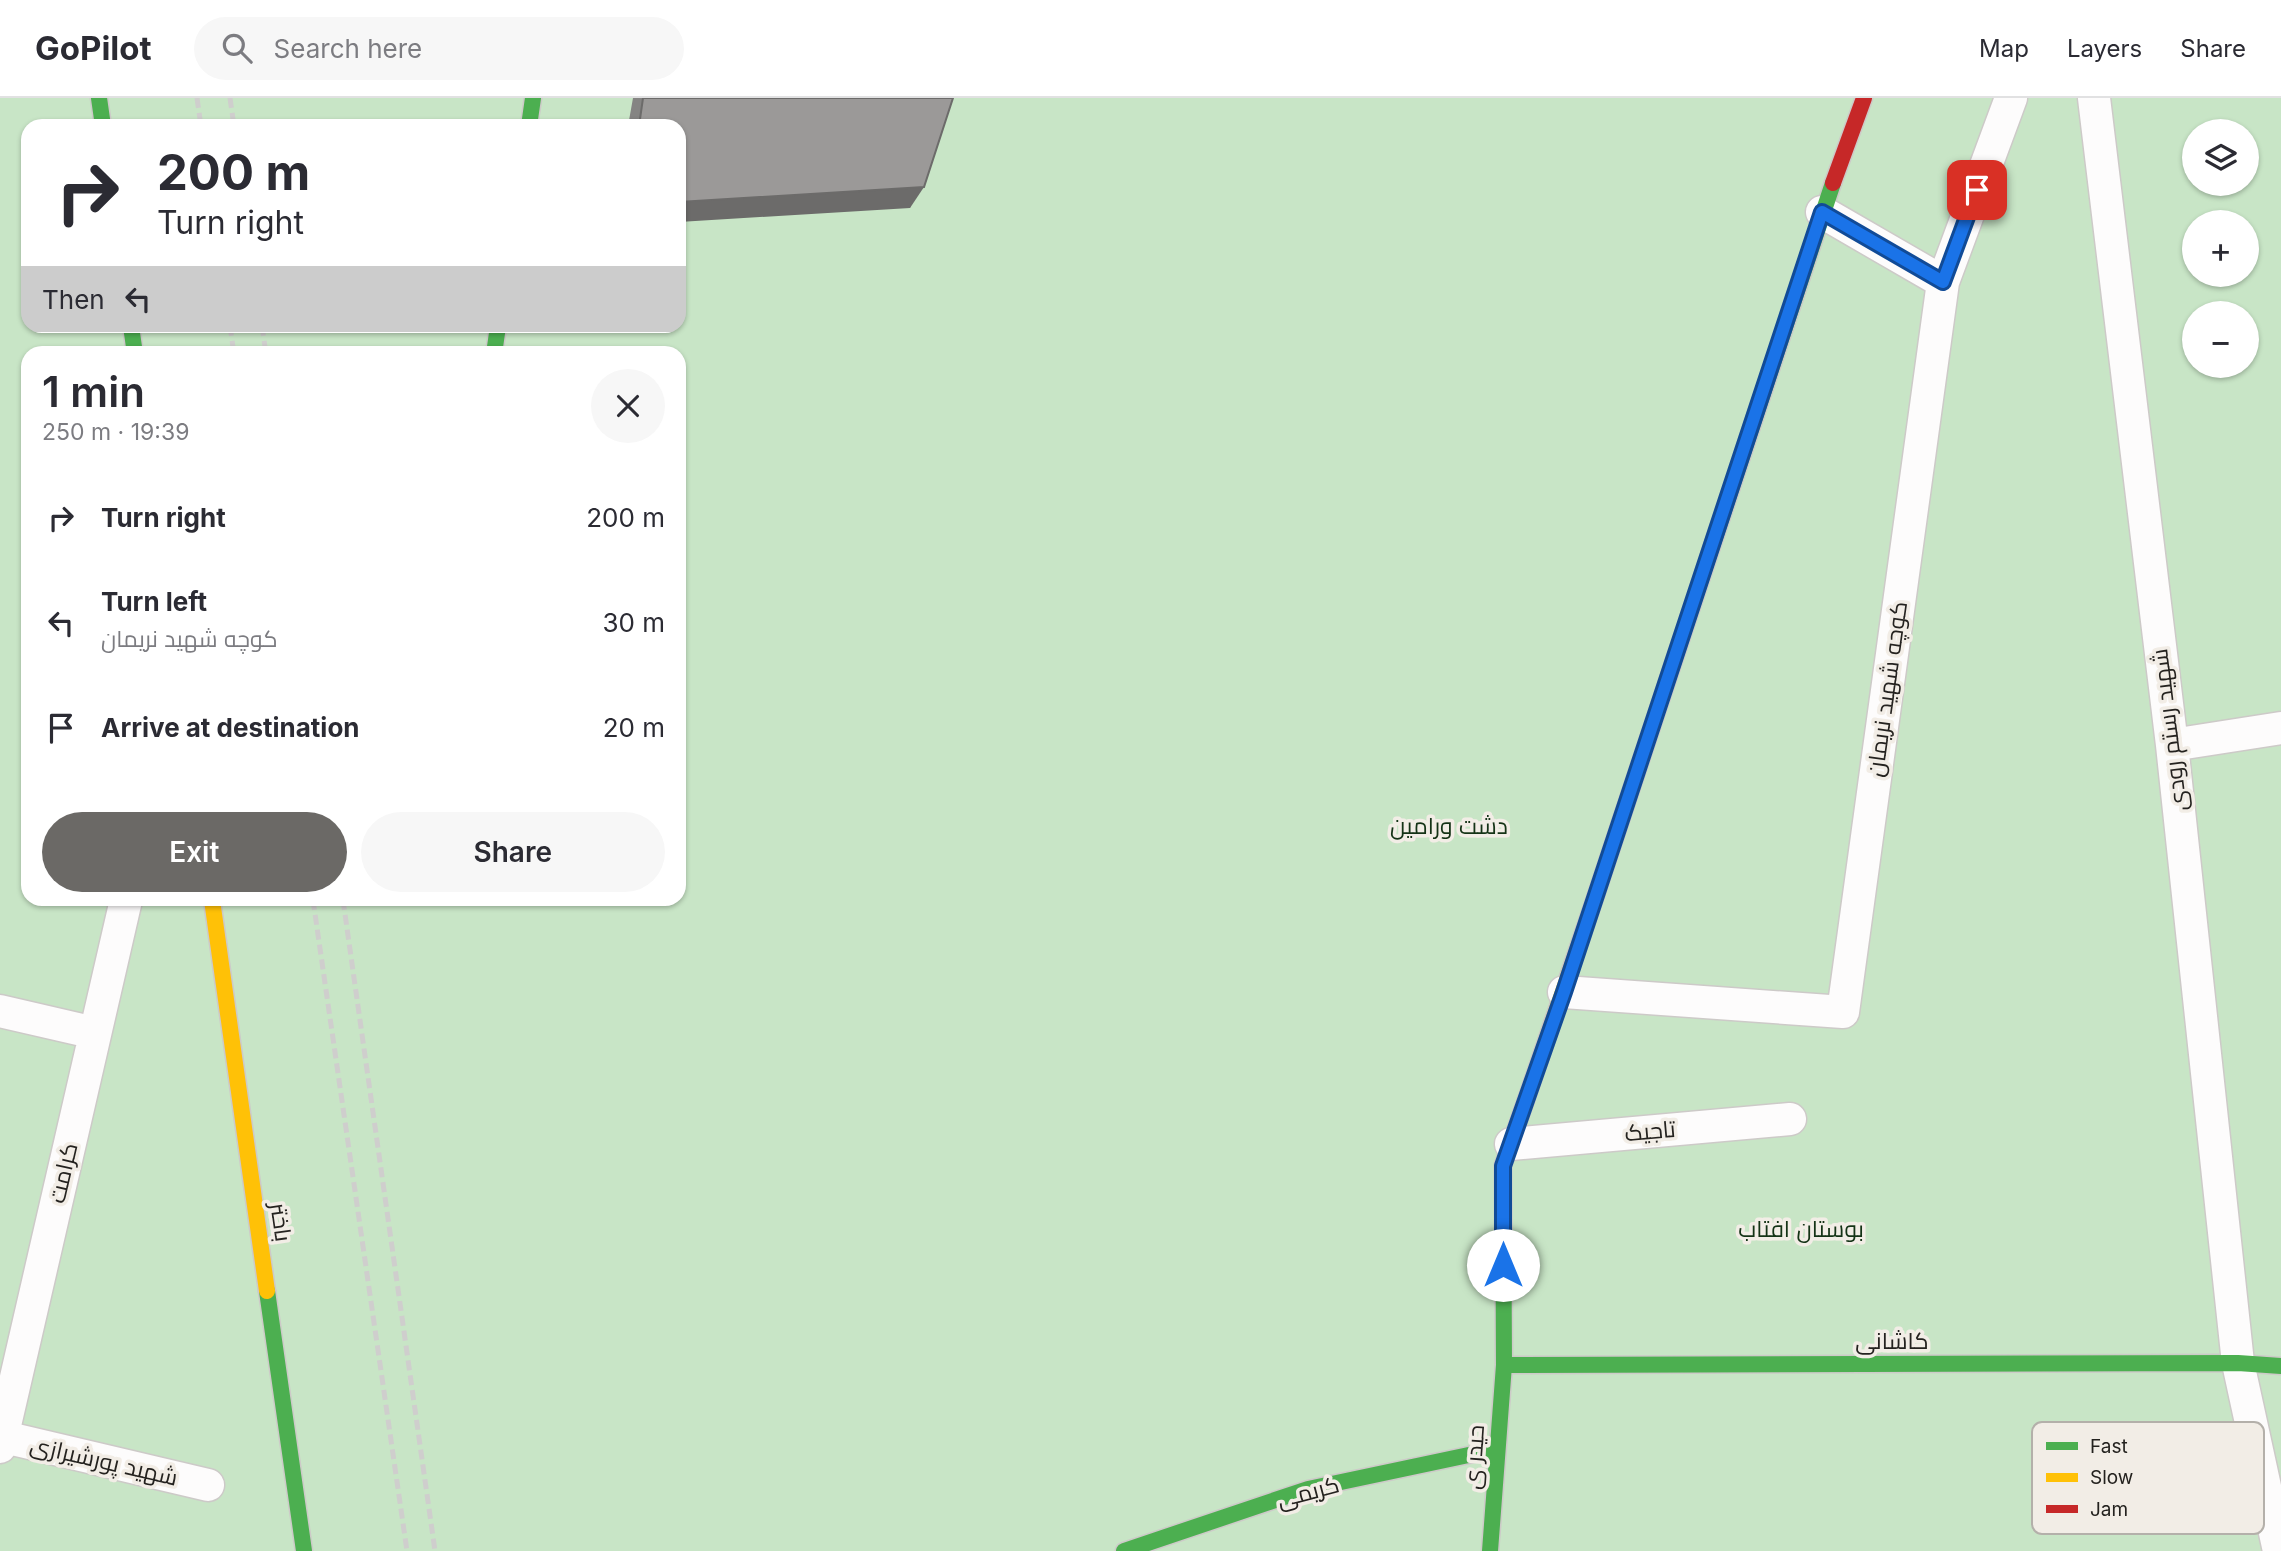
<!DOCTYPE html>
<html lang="en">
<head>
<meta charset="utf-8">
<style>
  body { margin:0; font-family:Inter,Cairo,sans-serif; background:#f7f7f7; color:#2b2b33; height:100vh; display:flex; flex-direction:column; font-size:26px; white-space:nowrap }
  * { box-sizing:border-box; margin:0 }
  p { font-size:23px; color:#7c7c81 }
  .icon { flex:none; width:38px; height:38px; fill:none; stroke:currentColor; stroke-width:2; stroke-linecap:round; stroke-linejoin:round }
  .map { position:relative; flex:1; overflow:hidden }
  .panel { position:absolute; left:21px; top:248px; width:665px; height:560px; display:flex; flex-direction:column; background:#fff; border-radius:21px; box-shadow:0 2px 5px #0004 }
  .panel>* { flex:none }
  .guide { position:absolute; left:21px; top:21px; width:665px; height:214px; border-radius:21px; box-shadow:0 2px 5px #0004; background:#fff; color:#2b2b33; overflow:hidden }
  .tools { position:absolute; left:2182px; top:21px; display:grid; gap:14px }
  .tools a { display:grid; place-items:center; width:77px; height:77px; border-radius:50%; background:#fff; box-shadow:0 2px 5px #0004; font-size:35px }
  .pin { position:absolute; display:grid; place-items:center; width:60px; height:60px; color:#fff; margin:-30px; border-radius:14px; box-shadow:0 4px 10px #0006 }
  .me { position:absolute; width:77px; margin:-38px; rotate:0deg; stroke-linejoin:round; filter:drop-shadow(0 0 5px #0008) }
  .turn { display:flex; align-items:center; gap:24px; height:147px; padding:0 21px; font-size:32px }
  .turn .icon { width:91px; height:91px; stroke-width:2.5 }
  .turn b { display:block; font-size:49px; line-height:60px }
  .then { display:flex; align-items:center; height:66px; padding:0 21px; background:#0003; gap:14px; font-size:26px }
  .round { display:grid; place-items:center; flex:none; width:74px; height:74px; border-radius:37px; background:#f7f7f7 }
  .headline { display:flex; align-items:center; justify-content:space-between; height:119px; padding:0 21px }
  h1 { font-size:42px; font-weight:600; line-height:52px }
  .button { display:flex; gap:14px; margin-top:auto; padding:14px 21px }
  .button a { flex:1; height:80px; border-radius:42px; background:#6b6966; color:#fff; font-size:28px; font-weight:600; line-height:80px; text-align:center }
  .button a+a { background:#f7f7f7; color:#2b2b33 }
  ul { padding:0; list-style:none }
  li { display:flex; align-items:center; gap:21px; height:105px; padding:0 21px }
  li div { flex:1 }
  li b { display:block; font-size:26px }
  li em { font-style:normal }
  header { display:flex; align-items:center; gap:42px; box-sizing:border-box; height:98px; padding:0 35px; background:#fff; border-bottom:2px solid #e1e1e2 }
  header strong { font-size:33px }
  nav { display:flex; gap:38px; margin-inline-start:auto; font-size:24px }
  .search { width:490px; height:63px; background:#f7f7f7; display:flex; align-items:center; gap:18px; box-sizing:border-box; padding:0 24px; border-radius:38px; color:#7c7c81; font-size:26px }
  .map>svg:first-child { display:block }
  .green { fill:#c8e5c6; fill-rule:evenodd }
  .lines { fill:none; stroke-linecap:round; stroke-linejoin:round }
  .street-casing { stroke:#cdcac8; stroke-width:35 }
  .fast-casing { stroke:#cdcac8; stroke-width:19 }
  .slow-casing { stroke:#cdcac8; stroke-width:19 }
  .jam-casing { stroke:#cdcac8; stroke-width:19 }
  .street { stroke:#fdfcfc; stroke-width:32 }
  .fast { stroke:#4caf50; stroke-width:16 }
  .slow { stroke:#ffc107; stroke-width:16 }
  .jam { stroke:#c62828; stroke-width:16 }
  .rail { stroke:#cfcecd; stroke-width:5; stroke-dasharray:10 5; stroke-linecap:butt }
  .wall { fill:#858483 }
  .shaded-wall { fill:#6c6b6a }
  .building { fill:#9b9998; stroke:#6c6b6a; stroke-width:2 }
  .route-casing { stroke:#114b97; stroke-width:18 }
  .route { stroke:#1a73e8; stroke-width:12 }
  .labels { text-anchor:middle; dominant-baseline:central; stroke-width:7; stroke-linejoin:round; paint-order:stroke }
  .street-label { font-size:23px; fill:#24221f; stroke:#f2ede6 }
  .park-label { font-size:23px; fill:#143316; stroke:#f2ede6 }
  .key { fill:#f2ede6; stroke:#b4b0aa; stroke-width:2 }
  .key-label { font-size:19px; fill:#24221f }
</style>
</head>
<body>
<header>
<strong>GoPilot</strong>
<div class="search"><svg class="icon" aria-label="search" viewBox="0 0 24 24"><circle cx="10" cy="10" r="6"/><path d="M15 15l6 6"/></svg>Search here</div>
<nav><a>Map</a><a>Layers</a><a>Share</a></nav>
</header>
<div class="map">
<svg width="2281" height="1453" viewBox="0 0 2281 1453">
  <rect width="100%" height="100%" fill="#efece9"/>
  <!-- green -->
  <path class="green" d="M0 0H2281V1453H0ZM28 28H679V228H28ZM2194 33H2247V86H2194ZM2194 124H2247V177H2194ZM2194 215H2247V268H2194ZM28 256H679V802H28Z"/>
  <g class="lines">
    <!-- street casing -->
    <g class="street-casing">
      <path id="street" d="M2094 0 2172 647 2238 1265 2279 1453
        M1822 114 1943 184
        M2172 647 2281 630
        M1564 894 1843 914 1943 184 2011 0
        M0 913 95 935
        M1511 1046 1790 1021
        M0 1338 208 1387
        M0 1349 126 802"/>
    </g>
    <!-- fast casing -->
    <g class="fast-casing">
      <path id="fast" d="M99 0 103 28
        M529 28 533 0
        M131 228 135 256
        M494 256 498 228
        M1596 797 1833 85
        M267 1193 304 1453
        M1504 1267 2238 1265 2281 1268
        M1124 1453 1308 1391 1497 1351
        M1490 1453 1504 1267 1503 1067 1526 1002"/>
    </g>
    <!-- slow casing -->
    <g class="slow-casing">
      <path id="slow" d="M212 802 267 1193
        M1526 1002 1596 797"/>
    </g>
    <!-- jam casing -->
    <g class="jam-casing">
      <path id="jam" d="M1833 85 1864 0"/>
    </g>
    <!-- street -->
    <use href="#street" class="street"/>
    <!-- fast -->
    <use href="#fast" class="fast"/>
    <!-- slow -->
    <use href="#slow" class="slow"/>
    <!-- jam -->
    <use href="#jam" class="jam"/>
    <!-- rail -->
    <path class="rail" d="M197 0 201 28
      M230 0 234 28
      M230 228 234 256
      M262 228 266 256
      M313 802 407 1453
      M343 802 435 1453"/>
  </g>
  <!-- wall -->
  <path class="wall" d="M633 0H953L910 110 679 28H628Z"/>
  <!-- shaded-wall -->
  <path class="shaded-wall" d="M924 89 910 110 679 124V104Z"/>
  <!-- building -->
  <path class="building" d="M643 0H953L924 89 679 104V28H639Z"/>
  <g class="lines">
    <!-- route casing -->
    <g class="route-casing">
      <path id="route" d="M1503 1167V1068L1564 894 1822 114 1943 184 1977 92"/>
    </g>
    <!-- route -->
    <use href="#route" class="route"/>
  </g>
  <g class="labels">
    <!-- street labels -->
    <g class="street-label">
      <text transform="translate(1887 591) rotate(-82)">کوچه شهید نریمان</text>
      <text transform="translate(2169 632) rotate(-97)">شهید رستم رودی</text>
      <text transform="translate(1650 1033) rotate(-5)">تاجیک</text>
      <text transform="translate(63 1075) rotate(-77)">کرامت</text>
      <text transform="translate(281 1124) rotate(82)">باختر</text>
      <text x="1892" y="1243">کاشانی</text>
      <text transform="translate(1474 1359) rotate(-86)">حیدر ی</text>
      <text transform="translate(104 1363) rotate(13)">شهید پورشیرازی</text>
      <text transform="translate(1308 1394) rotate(-15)">کریمی</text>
    </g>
    <!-- park labels -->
    <g class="park-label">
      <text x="1449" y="728">دشت ورامین</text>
      <text x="1801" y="1131">بوستان افتاب</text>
    </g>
  </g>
  <!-- legend -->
  <rect x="2032" y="1324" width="232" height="112" rx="10" class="key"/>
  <rect x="2046" y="1344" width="32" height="8" fill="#4caf50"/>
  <rect x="2046" y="1375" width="32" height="9" fill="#ffc107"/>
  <rect x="2046" y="1407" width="32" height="8" fill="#c62828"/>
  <g class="key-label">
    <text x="2090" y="1355">Fast</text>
    <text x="2090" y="1386">Slow</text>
    <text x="2090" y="1418">Jam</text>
  </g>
</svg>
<div class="tools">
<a><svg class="icon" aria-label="layers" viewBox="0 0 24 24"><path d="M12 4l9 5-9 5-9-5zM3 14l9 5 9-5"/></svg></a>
<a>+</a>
<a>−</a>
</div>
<div class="pin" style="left:1977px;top:92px;background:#d93025"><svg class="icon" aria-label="arrive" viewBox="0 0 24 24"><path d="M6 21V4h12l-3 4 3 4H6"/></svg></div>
<svg class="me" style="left:1503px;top:1167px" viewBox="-20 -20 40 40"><circle r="19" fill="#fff"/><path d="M0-13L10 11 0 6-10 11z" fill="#1a73e8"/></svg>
<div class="guide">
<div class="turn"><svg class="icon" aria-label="right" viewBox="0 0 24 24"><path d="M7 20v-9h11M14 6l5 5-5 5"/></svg><div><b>200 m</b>Turn right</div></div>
<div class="then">Then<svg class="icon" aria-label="left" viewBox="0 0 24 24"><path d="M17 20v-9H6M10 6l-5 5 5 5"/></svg></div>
</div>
<section class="panel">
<div class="headline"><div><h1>1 min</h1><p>250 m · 19:39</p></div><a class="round"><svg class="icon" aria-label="close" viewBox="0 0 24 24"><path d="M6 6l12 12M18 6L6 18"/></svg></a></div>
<ul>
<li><svg class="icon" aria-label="right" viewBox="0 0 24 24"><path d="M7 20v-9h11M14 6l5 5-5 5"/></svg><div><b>Turn right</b></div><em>200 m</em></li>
<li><svg class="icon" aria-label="left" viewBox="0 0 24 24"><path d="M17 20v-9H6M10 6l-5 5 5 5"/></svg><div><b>Turn left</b><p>کوچه شهید نریمان</p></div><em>30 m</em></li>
<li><svg class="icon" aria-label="arrive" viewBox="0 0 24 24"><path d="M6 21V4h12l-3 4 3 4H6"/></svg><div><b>Arrive at destination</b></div><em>20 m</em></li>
</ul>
<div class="button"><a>Exit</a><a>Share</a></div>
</section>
</div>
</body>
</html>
